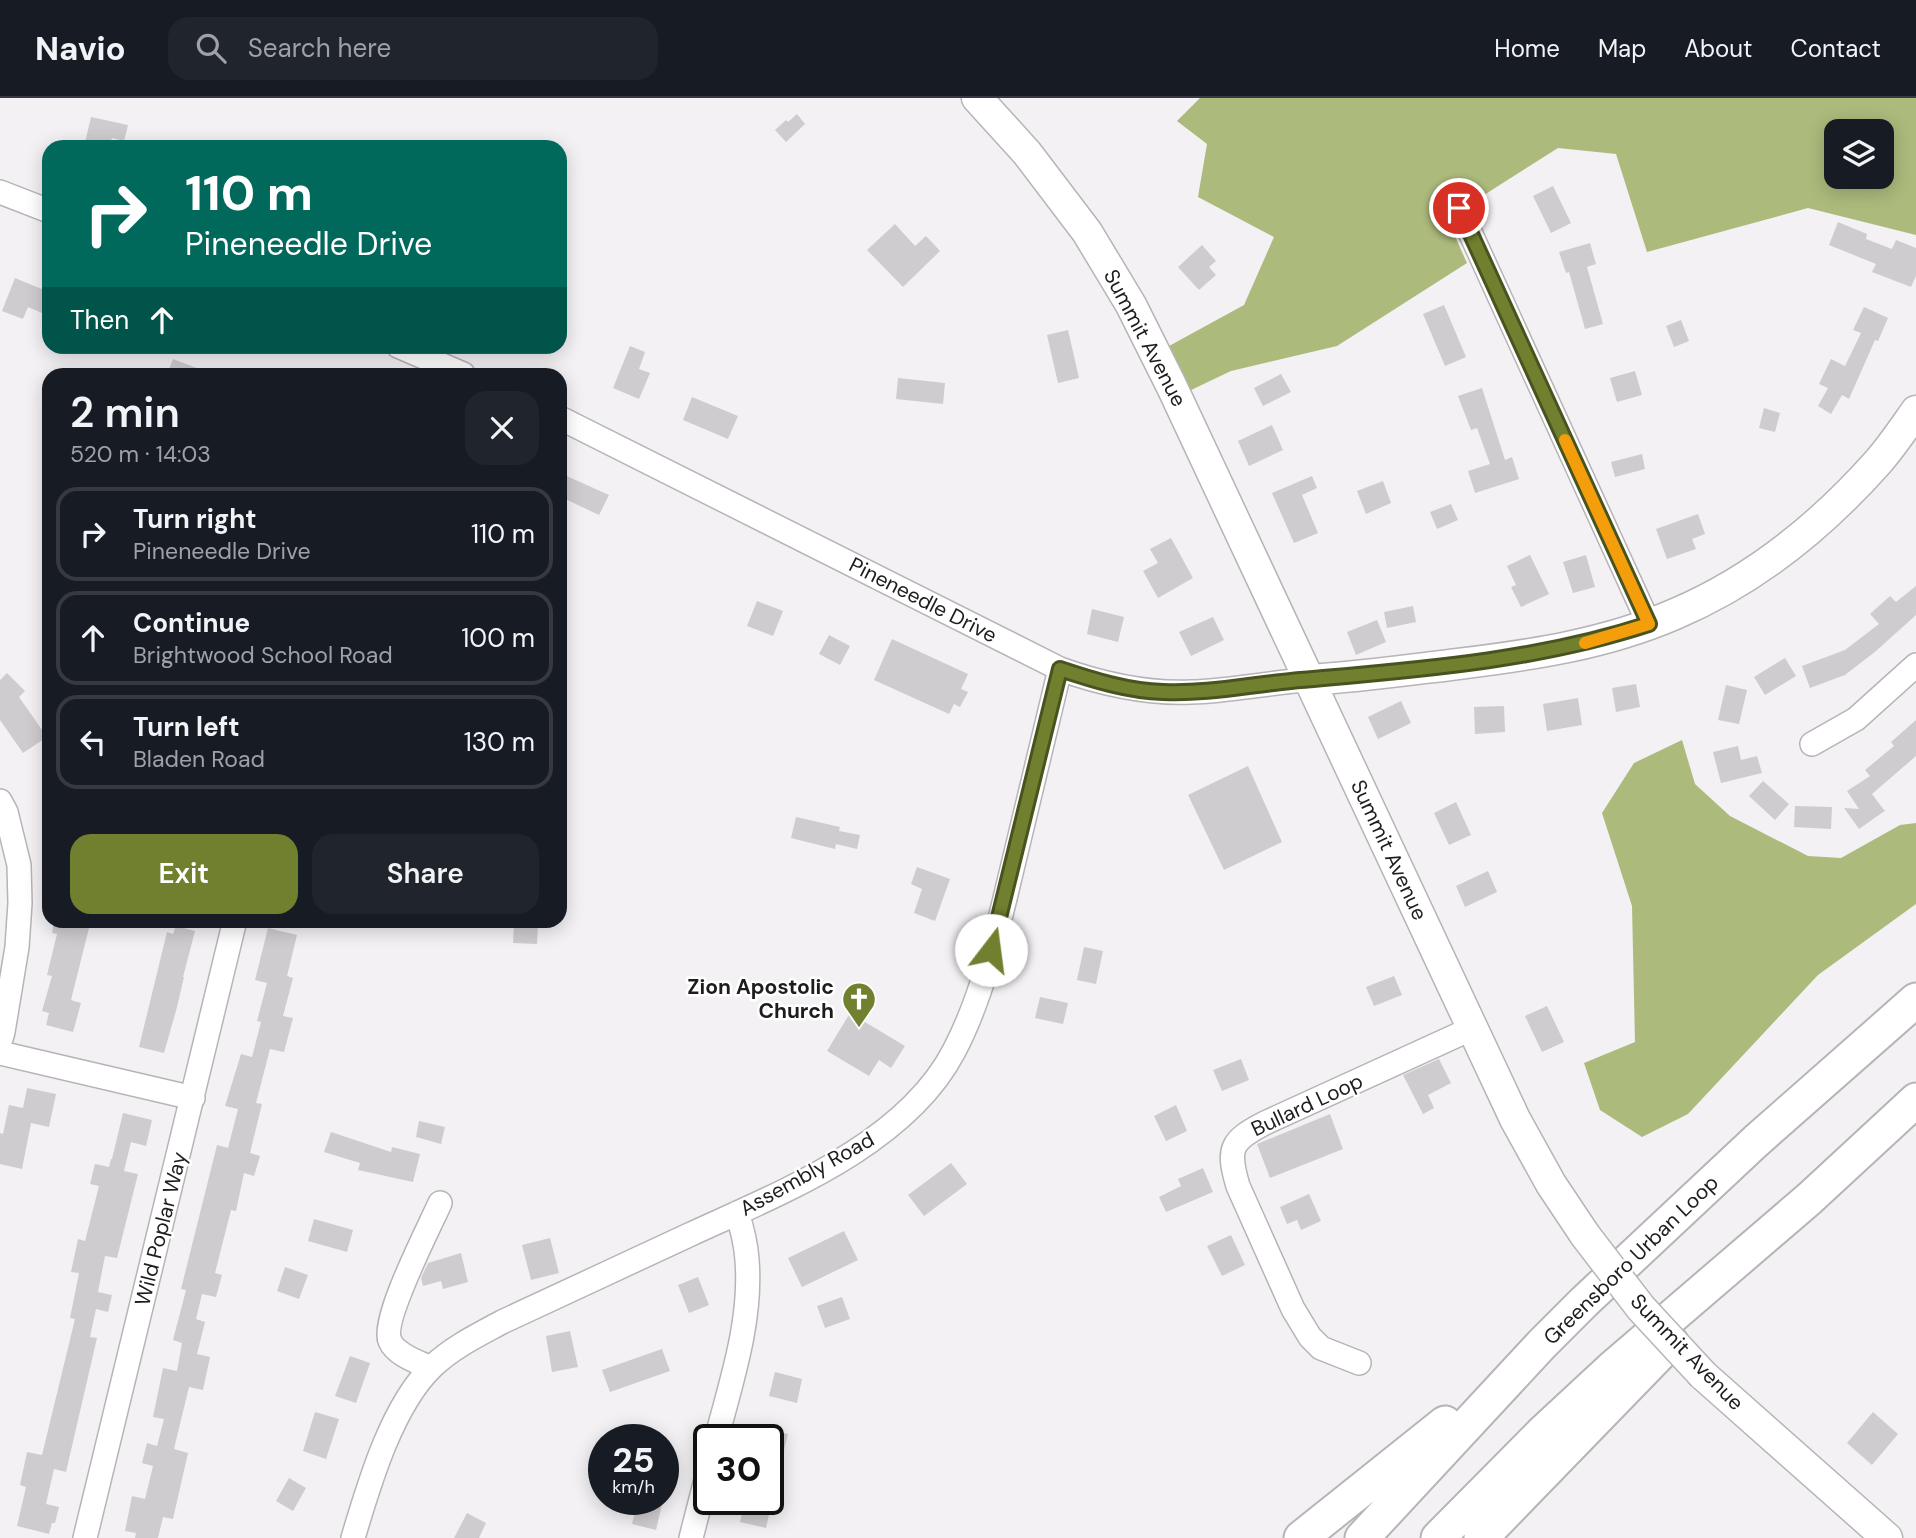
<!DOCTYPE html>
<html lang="en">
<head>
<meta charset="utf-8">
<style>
  body { margin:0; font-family:"DM Sans",sans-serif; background:#20242c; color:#f1f3f6; height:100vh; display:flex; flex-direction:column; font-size:26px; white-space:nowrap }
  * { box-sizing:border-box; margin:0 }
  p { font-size:23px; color:#9ea1a6 }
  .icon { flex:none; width:38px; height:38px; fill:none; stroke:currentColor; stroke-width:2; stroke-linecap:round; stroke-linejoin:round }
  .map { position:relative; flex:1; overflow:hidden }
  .panel { position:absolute; left:42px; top:270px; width:525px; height:560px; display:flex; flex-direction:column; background:#171b24; border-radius:21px; box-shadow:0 4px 18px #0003 }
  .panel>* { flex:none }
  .top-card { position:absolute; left:42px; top:42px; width:525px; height:214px; border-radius:21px; box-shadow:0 4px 18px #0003; background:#00695c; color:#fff; overflow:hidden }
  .buttons { position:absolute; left:1824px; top:21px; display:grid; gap:14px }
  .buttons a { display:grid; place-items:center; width:70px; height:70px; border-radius:14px; background:#171b24; box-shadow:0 4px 18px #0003; font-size:35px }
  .speed { position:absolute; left:588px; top:1326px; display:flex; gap:14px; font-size:35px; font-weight:700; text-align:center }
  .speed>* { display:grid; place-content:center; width:91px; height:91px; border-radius:50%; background:#171b24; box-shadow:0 4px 18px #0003; line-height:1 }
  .speed small { font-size:18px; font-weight:400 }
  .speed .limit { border:4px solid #111; border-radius:10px; background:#fff; color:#111 }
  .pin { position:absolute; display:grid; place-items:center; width:60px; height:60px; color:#fff; margin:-30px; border:4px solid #fff; border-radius:50%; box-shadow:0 2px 7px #0007 }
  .me { position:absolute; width:77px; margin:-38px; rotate:15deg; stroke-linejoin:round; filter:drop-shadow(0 0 5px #0008) }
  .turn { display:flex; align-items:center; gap:24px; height:147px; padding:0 28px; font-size:32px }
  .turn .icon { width:91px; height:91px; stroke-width:2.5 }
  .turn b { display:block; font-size:49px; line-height:60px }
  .then { display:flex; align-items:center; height:66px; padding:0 28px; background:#0003; gap:14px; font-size:26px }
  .round { display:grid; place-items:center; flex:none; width:74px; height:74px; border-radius:21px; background:#20242c }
  .head { display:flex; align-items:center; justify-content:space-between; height:119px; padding:0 28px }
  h1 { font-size:42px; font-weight:600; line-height:52px }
  .primary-button { display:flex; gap:14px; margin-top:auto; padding:14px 28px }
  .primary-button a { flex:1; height:80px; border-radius:21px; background:#71802f; color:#fff; font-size:28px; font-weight:600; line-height:80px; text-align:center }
  .primary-button a+a { background:#20242c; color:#f1f3f6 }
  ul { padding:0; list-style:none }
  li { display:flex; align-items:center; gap:21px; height:94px; margin:0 14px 10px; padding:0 14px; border:4px solid #363941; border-radius:21px }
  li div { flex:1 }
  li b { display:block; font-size:26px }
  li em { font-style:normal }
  header { display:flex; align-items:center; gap:42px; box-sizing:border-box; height:98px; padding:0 35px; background:#171b24; border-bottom:2px solid #363941 }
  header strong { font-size:33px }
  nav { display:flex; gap:38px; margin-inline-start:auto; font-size:24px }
  .search { width:490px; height:63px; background:#20242c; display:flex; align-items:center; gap:18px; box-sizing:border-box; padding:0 24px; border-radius:21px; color:#9ea1a6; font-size:26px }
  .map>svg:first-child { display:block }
  .forest { fill:#acba7c; fill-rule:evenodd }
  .building { fill:#cfcccf }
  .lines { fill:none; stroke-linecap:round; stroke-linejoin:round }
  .minor-casing { stroke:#b7b4b7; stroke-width:26 }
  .major-casing { stroke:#b7b4b7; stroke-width:33 }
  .highway-casing { stroke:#b7b4b7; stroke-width:37 }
  .minor { stroke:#fff; stroke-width:23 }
  .major { stroke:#fff; stroke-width:30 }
  .highway { stroke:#fff; stroke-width:33 }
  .major-bridge-casing { stroke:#b7b4b7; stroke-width:33; stroke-linecap:butt }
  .major-bridge { stroke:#fff; stroke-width:30 }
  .route-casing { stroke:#49531f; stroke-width:18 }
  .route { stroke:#71802f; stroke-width:12 }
  .slow { stroke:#f59e0b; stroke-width:12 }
  .labels { text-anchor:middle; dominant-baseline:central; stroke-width:5; stroke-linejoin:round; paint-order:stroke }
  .street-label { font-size:21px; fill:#1e1d1e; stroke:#fff }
  .poi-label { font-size:21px; font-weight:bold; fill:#1e1d1e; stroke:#fff; text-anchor:end }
</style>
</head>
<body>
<header>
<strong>Navio</strong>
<div class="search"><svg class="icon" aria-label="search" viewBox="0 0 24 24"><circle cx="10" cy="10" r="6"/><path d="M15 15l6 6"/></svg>Search here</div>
<nav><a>Home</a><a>Map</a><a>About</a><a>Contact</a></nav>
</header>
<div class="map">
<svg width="1916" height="1440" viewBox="0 0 1916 1440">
  <rect width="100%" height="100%" fill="#f3f1f4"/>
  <!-- forest -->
  <path class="forest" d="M1200 0H1916V137L1808 110 1647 154 1616 56 1558 50 1473 104 1444 114 1467 165 1337 248 1231 273 1189 293 1169 248 1244 207 1274 139 1198 99 1207 46 1177 23ZM1836 33H1881V79H1836Z
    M1682 642 1695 686 1730 718 1808 758 1841 760 1900 727 1916 725V806L1818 877 1688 1016 1642 1039 1600 1012 1584 965 1635 944 1632 808 1602 715 1634 665Z"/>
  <!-- building -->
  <path class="building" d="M797 16 805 26 786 44 775 32 786 22 788 24Z
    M91 19 128 27 124 43 112 40 109 49H84Z
    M1553 88 1571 125 1551 135 1533 98Z
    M1838 124 1867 136 1866 141 1892 151 1896 142 1916 150V178L1911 189 1872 174 1876 166 1829 147Z
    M895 126 915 148 926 138 940 153 903 189 867 152Z
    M1590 145 1596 166 1587 169 1603 226 1585 231 1569 174 1566 175 1559 154Z
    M1202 147 1216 163 1209 169 1216 177 1199 192 1178 169Z
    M15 180 49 194V218L28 209 23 221 2 213Z
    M1444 207 1466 259 1445 268 1423 216Z
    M1864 209 1888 220 1878 243 1875 242 1849 301 1842 297 1831 316 1818 308 1828 290 1819 286 1831 261 1845 268 1861 235 1853 232Z
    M1681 222 1689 243 1674 249 1666 228Z
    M1068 232 1079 280 1058 285 1047 237Z
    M630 248 645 254 639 271 650 275 639 301 613 290Z
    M173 261 210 275 209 276H167Z
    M1635 273 1642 297 1617 304 1610 280Z
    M1281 276 1291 294 1263 308 1254 290Z
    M898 280 945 285 943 306 896 301Z
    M1482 290 1505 362 1512 359 1519 381 1475 395 1468 373 1490 366 1477 330 1471 332 1458 298Z
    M692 299 738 318 728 341 683 322Z
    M1764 310 1780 315 1775 334 1759 330Z
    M1272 327 1283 352 1249 368 1238 343Z
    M1642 356 1645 371 1615 379 1611 364Z
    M560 375 609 397 599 417 563 400 566 394 560 392Z
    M1312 378 1317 390 1302 397 1318 435 1294 445 1272 395Z
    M1383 383 1391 405 1366 416 1357 393Z
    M1451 406 1458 422 1437 431 1430 414Z
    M1698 416 1705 436 1692 441 1696 451 1667 461 1656 431Z
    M1171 440 1193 480 1158 500 1143 473 1158 465 1150 451Z
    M1530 457 1549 496 1521 509 1511 489 1516 487 1507 468Z
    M1586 457 1595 489 1573 495 1563 464Z
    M1916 488V517L1876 553 1845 577 1810 590 1802 568 1845 552 1879 526 1870 516 1890 498 1896 504Z
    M757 503 783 513 773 538 747 528Z
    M1413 508 1416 524 1387 530 1384 514Z
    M1092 511 1124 519 1118 544 1087 536Z
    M1213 519 1224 542 1191 558 1179 534Z
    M1377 522 1386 544 1356 557 1347 534Z
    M829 537 850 548 840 567 819 556Z
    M892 541 968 576 961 591 968 594 960 609 954 606 949 616 874 582Z
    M1785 560 1796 578 1765 597 1754 579Z
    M7 575 25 593 19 599 47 639 23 655 0 622V582Z
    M1636 586 1640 609 1616 614 1612 590Z
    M1726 587 1747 592 1739 626 1718 622Z
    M1578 600 1582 627 1547 633 1543 606Z
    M1401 603 1411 625 1378 641 1368 619Z
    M1504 608 1505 634 1475 636 1474 609Z
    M1916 622V658L1872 696 1884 712H1886L1859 731 1844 710 1859 711 1847 693 1870 678 1865 672 1894 648 1891 644Z
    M1738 648 1741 662 1757 658 1762 675 1721 685 1713 654Z
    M1248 668 1282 744 1224 772 1188 697Z
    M1763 683 1789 706 1775 722 1749 698Z
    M1456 704 1471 737 1449 747 1434 715Z
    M1795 708 1832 709 1831 731 1794 729Z
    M796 719 840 729 839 733 860 737 857 751 836 746 835 751 791 740Z
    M917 769 950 781 935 823 914 815 922 791 911 786Z
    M1488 773 1497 794 1465 809 1456 788Z
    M54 822H91L71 902 81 905 73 934 46 927 49 915 42 913 52 878 47 877 57 836 52 835Z
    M514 826 538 827 537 846 513 845Z
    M176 828 195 833 183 879H184L177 909 164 955 139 949 167 834 173 836Z
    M268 830 297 837 287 878 293 880 283 918 293 920 284 954 270 951 256 1005 262 1006 250 1055 260 1058 254 1078 244 1075 236 1113 231 1112 215 1175 222 1177 216 1199 202 1196 196 1221 205 1224 197 1256 210 1259 203 1292 189 1289 174 1351 188 1355 173 1421 163 1419 158 1440H135L136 1435 125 1433 132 1398 145 1401 153 1368 142 1365 147 1345 157 1348 164 1321 153 1319 163 1270 177 1273 182 1245 173 1242 186 1192 181 1191 217 1047 228 1050 238 1011 225 1008 241 956 252 959 261 924 257 923 267 885 255 882Z
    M1084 849 1103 853 1096 886 1077 882Z
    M1394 878 1402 897 1374 908 1366 889Z
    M1040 899 1068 905 1063 926 1035 920Z
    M1547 908 1564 944 1542 954 1525 918Z
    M850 915 905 948 891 970 879 962 869 978 827 953Z
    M1241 961 1249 982 1222 993 1213 972Z
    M1439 961 1451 985 1428 997 1434 1010 1423 1016 1403 977Z
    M27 990 56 996 49 1029 31 1025 22 1071 0 1066V1035L3 1036 9 1007 23 1010Z
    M1176 1007 1187 1033 1166 1043 1154 1018Z
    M123 1015 152 1022 146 1048 131 1044 124 1073 138 1076 117 1160 105 1158 98 1194 112 1197 108 1214 96 1211 90 1239 97 1240 66 1374 54 1371 46 1406 59 1409 55 1425H52L49 1436 17 1428 26 1389 20 1387 27 1354 42 1357 75 1221 70 1220 79 1175 71 1174 78 1141 85 1143 99 1088 90 1086 95 1066 109 1069 111 1061H112Z
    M1330 1016 1343 1051 1270 1080 1257 1046Z
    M419 1023 445 1029 441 1046 416 1039Z
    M331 1034 391 1054 392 1049 420 1056 413 1084 358 1072 360 1065 324 1054Z
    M951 1065 967 1086 924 1118 908 1097Z
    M1203 1070 1213 1094 1166 1114 1159 1099 1181 1088 1178 1081Z
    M1309 1096 1321 1123 1301 1132 1297 1122 1287 1126 1280 1109Z
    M314 1121 353 1132 347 1154 308 1143Z
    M844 1133 858 1162 802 1189 788 1160Z
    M1231 1137 1245 1167 1222 1178 1207 1148Z
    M550 1140 559 1175 531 1182 522 1147Z
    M461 1155 468 1184 443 1191 441 1183 423 1188 421 1180 428 1165Z
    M285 1169 308 1177 299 1201 277 1193Z
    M698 1179 709 1207 689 1215 678 1187Z
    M842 1199 850 1221 825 1230 817 1208Z
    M570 1233 578 1269 552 1274 546 1238Z
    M662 1251 670 1273 610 1294 602 1272Z
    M350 1258 370 1265 356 1305 335 1298Z
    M775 1274 802 1281 797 1305 769 1298Z
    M315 1314 339 1321 326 1361 303 1353Z
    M1873 1314 1898 1336 1872 1367 1847 1345Z
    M768 1332 788 1336 783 1356 768 1353Z
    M289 1380 306 1390 293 1413 276 1403Z
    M638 1402H663L656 1432 632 1426Z
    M745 1402 771 1408 766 1430 740 1424Z
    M467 1415 486 1425 479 1440H454Z"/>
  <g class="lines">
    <!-- minor casing -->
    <g class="minor-casing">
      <path id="minor" d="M0 94 49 113
        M1459 110 1649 526
        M398 248 463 276
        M560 320 1060 571C1102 586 1146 596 1191 594 1231 593 1270 584 1309 582
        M1812 646 1856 621 1916 567
        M0 703 6 714 19 767 20 805 17 849 3 934 0 944
        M0 955 193 1000
        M1359 1265 1321 1250 1310 1239 1293 1211 1238 1088C1227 1051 1230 1043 1265 1025L1473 930
        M431 1270C418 1264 396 1257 390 1243 381 1222 429 1130 440 1105
        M716 1342C731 1284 752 1223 747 1162 746 1146 742 1130 737 1115
        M85 1440 235 822
        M353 1440C369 1386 392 1307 433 1268 453 1249 478 1237 502 1224 564 1195 627 1166 689 1137 780 1095 905 1047 954 953 984 896 998 829 1013 767 1029 701 1045 636 1060 571
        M691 1440 709 1370"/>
    </g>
    <!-- major casing -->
    <g class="major-casing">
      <path id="major" d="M977 0 1027 55 1087 134 1131 207 1171 287 1515 1021 1551 1086 1585 1137
        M1309 582C1359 579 1408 572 1458 566 1532 557 1606 546 1675 516 1753 483 1822 427 1878 364 1892 348 1904 330 1916 313
        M1703 1277 1887 1440"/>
    </g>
    <!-- highway casing -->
    <g class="highway-casing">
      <path id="highway" d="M1301 1440 1445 1325
        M1362 1440 1542 1246 1584 1204 1756 1043 1916 902
        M1438 1440 1544 1333 1612 1270 1809 1101 1916 1002
        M1481 1440 1671 1244"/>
    </g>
    <!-- minor -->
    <use href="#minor" class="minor"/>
    <!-- major -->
    <use href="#major" class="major"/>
    <!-- highway -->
    <use href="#highway" class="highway"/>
    <!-- major-bridge casing -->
    <g class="major-bridge-casing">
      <path id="major-bridge" d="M1585 1137 1641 1210 1703 1277"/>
    </g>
    <!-- major-bridge -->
    <use href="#major-bridge" class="major-bridge"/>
  </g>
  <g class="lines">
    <!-- route casing -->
    <g class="route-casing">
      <path id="route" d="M991 852 1060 571C1093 582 1128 593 1163 594 1207 596 1248 587 1291 583 1412 572 1533 564 1649 526L1459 110"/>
    </g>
    <!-- route -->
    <use href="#route" class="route"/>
    <!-- slow -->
    <path class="slow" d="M1565 342 1649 526 1585 545"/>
  </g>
  <!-- icons -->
  <defs>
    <g id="church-pin" transform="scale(1.75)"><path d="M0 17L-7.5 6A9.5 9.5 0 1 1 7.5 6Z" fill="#71802f" stroke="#fff"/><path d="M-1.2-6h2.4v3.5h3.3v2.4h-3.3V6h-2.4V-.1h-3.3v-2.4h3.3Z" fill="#fff"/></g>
  </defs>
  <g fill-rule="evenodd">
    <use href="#church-pin" x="859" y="901"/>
  </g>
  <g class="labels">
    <!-- street labels -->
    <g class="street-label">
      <text transform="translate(1145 240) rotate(62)">Summit Avenue</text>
      <text transform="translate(923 502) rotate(27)">Pineneedle Drive</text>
      <text transform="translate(1389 752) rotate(65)">Summit Avenue</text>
      <text transform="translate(1307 1007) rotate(-25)">Bullard Loop</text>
      <text transform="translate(807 1076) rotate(-29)">Assembly Road</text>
      <text transform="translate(161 1131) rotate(-76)">Wild Poplar Way</text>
      <text transform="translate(1631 1162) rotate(-44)">Greensboro Urban Loop</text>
      <text transform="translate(1687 1254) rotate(46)">Summit Avenue</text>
    </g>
    <!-- poi labels -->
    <g class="poi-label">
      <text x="834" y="889">Zion Apostolic<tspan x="834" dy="24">Church</tspan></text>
    </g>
  </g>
</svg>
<div class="buttons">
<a><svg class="icon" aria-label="layers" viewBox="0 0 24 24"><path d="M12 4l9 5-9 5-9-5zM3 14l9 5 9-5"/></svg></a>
</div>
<div class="speed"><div>25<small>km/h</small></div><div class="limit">30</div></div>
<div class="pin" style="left:1459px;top:110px;background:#d93025"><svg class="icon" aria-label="arrive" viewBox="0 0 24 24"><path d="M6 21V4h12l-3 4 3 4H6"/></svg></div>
<svg class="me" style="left:991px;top:852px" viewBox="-20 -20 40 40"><circle r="19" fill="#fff"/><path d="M0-13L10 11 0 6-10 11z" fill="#71802f"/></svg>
<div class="top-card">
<div class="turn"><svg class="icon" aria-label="right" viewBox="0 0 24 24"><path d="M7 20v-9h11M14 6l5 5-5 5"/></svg><div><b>110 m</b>Pineneedle Drive</div></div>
<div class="then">Then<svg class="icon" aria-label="ahead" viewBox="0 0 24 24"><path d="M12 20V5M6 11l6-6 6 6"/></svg></div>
</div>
<section class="panel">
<div class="head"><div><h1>2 min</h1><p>520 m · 14:03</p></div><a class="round"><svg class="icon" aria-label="close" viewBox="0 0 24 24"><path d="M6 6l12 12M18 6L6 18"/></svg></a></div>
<ul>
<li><svg class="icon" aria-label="right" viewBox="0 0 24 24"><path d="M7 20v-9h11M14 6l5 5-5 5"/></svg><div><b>Turn right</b><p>Pineneedle Drive</p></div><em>110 m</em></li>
<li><svg class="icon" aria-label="ahead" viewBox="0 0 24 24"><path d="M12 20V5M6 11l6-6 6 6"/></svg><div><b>Continue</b><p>Brightwood School Road</p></div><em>100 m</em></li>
<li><svg class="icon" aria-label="left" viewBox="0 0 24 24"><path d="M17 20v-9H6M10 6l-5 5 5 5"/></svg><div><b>Turn left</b><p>Bladen Road</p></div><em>130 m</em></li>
</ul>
<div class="primary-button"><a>Exit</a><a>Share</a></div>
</section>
</div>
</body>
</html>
